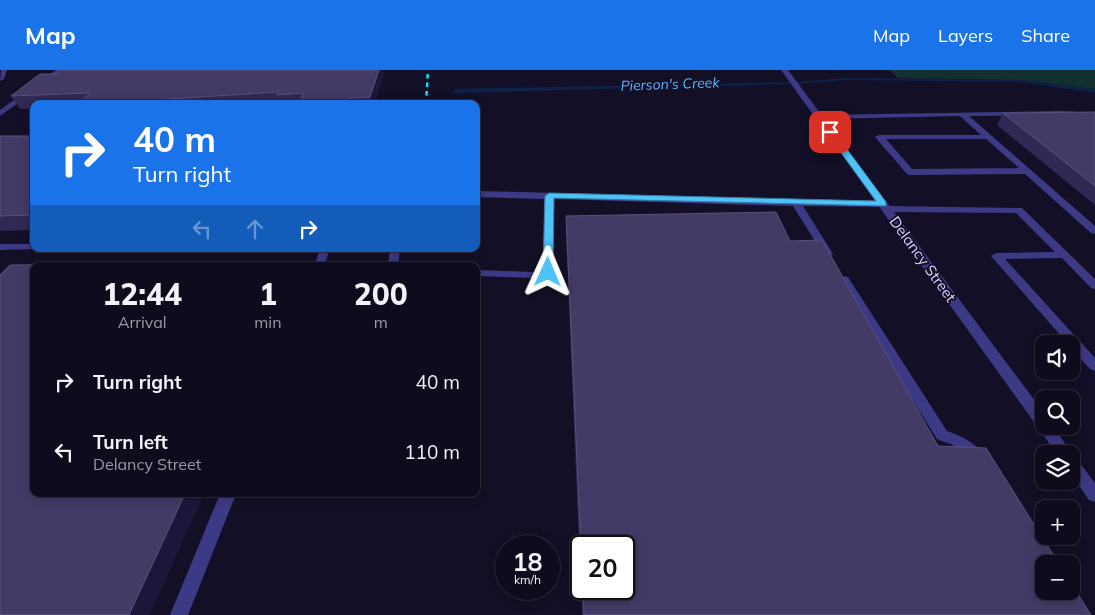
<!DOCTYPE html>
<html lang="en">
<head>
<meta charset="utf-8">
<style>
  body { margin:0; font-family:Mulish,sans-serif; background:#171425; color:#f1f3f6; height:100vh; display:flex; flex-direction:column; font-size:19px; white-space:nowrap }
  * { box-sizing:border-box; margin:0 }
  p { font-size:16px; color:#9b9ba3 }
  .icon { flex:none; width:28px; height:28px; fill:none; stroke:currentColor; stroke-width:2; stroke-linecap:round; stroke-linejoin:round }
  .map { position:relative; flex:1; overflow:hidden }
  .side { position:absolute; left:30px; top:192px; width:450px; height:235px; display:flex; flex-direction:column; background:#0e0b1c; border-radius:10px; box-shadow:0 2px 12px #0003,0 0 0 1px #2e2b3b }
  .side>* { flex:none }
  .guide { position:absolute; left:30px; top:30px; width:450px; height:152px; border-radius:10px; box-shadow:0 2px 12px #0003,0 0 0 1px #2e2b3b; background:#1a73e8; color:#fff; overflow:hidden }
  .tools { position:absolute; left:1035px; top:265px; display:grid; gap:10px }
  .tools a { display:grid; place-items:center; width:45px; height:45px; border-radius:10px; background:#0e0b1c; box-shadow:0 2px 12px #0003,0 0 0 1px #2e2b3b; font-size:25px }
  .speed { position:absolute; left:495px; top:465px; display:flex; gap:10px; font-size:25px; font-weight:700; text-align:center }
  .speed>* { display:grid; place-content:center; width:65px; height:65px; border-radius:50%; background:#0e0b1c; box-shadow:0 2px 12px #0003,0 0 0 1px #2e2b3b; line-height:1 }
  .speed small { font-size:12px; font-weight:400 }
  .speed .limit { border:2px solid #111; border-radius:8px; background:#fff; color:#111 }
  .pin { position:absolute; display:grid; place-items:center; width:42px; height:42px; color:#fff; margin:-21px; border-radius:10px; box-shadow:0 2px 8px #0006 }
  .me { position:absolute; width:55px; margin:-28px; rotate:1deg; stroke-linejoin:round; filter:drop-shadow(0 0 4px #0008) }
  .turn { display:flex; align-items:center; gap:18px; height:105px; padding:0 20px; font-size:22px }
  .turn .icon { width:65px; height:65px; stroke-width:2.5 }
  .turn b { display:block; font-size:35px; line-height:42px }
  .lanes { display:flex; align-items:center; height:48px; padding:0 20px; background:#0003; justify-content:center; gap:25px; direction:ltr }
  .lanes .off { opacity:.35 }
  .eta { display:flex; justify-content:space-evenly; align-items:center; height:85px; text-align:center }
  .eta b { font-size:30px; font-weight:800; line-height:35px }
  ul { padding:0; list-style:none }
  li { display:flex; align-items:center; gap:15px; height:70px; padding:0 20px }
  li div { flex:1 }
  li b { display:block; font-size:19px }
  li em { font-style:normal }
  header { display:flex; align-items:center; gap:30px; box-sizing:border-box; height:70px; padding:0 25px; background:#1a73e8; color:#fff }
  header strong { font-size:24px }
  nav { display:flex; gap:28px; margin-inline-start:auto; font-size:18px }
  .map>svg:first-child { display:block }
  .green { fill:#12302f }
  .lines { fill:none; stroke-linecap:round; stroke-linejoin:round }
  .stream { fill:#0c2248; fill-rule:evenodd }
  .service { fill:#3d3a85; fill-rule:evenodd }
  .minor { fill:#3d3a85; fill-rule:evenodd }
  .tertiary { fill:#3d3a85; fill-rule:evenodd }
  .rail { stroke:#00e5ff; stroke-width:2.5; stroke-dasharray:4.5 4; stroke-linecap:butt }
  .wall { fill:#312854; fill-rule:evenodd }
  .shaded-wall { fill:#1d163a }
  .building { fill:#433a66; stroke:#5a527e }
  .route { fill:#4fc3f7; stroke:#337fa1 }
  .labels { text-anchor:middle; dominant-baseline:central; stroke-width:4; stroke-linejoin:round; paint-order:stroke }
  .far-water-label { font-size:14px; font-style:italic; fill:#62b6ff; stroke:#130f26 }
  .street-label { font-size:15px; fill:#d9d4ff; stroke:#130f26 }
</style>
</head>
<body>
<header>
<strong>Map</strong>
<nav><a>Map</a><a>Layers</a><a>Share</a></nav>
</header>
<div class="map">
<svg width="1095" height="545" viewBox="0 0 1095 545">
  <rect width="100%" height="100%" fill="#130f26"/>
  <!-- green -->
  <path class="green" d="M889 0H1095V19L1022 10 898 8Z"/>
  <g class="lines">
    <!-- stream -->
    <path class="stream" d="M848 8 1020 10 1095 19V23L1020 12 848 10 794 14 455 23 452 21 455 19 794 12Z"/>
    <!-- service -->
    <path class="service" d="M1 0H7L4 9 0 11Z
      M56 0H63L0 46V40Z
      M1062 41 1095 43V47L1062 45 969 46 1095 156V164L1091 163 1025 104 910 105 907 104 875 67 879 65H981L960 46 820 49 816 47 820 45ZM886 69H986L1019 98 912 99Z
      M476 121 883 131 888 134 886 136 1022 138 1095 209V219L1091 218 1062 188 1005 189 1095 288V301L1090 299 1071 278V274H1068L991 186 996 183 1055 182 1016 143 886 142 881 139 883 137 803 136 833 184 828 187 823 184 793 136 554 129 552 204 533 208 476 206V200L533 202 543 200 544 129 476 127Z
      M320 179H330L324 196H314Z
      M390 179H400L398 196H388Z
      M844 206 848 207 947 361C961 366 978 373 985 388L983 392C971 397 965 384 956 377 951 373 943 372 937 369L838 210Z
      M220 424H236L188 545H170Z"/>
    <!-- minor -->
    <path class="minor" d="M0 174H34V179H38L0 180Z"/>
    <!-- tertiary -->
    <path class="tertiary" d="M781 0H788L1044 343V356H1053L1072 384 1071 386 1076 388 1095 413V432L1089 430 1071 404V384H1057Z"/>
    <!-- rail -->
    <path class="rail" d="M426 34 428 0"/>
  </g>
  <!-- wall -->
  <path class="wall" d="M63 0H383L384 4 374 34H34V39H20L11 26 58 4Z
    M1095 42V135L997 55 1003 43Z
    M0 66H34V160L0 161Z
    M566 146 790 171 938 376 1091 545H582L566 162ZM581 476 624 519H581Z"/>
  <!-- shaded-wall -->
  <path class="shaded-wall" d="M379 0H383L384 4 374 34H371L370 27Z
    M349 28 350 34H346Z
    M185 424H204L150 545H129Z"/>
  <!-- building -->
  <path class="building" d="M63 0H379L370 27 349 28 346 34H300L303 23 277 25 278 22 139 31 136 34H79L90 23 11 26 40 4H58Z
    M1095 42V116L1003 43Z
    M0 66H34V145L0 146Z
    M776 142 790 171 822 170 938 376 986 378 1059 494H1044V521H1071V513L1091 545H584L583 519H624V476H581V480L566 146Z
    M293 193 292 196H34V424H185L129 545H0V205L10 195Z"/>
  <!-- route -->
  <path class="route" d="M828 60H833L886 132V136L554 128 553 202 548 205 543 202 545 126 549 123 876 131 826 62Z"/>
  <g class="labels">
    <!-- far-water labels -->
    <g class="far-water-label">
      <text transform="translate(670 14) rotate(-2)">Pierson's Creek</text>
    </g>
    <!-- street labels -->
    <g class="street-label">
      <text transform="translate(923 189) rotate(54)">Delancy Street</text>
    </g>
  </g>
</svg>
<div class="tools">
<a><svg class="icon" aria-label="sound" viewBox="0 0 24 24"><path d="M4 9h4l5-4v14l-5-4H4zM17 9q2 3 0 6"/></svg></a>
<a><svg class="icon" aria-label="search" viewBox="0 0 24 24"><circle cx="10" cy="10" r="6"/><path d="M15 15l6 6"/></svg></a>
<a><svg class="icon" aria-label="layers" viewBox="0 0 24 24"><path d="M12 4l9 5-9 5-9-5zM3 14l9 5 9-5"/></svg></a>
<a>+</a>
<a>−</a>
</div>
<div class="speed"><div>18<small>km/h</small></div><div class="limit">20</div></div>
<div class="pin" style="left:830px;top:62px;background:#d93025"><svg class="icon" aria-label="arrive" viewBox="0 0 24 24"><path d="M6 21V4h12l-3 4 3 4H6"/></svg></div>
<svg class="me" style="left:548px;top:202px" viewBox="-20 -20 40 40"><path d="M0-17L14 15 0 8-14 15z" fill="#4fc3f7" stroke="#fff" stroke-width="4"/></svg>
<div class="guide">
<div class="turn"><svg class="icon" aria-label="right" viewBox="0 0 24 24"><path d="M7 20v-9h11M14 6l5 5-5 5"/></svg><div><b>40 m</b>Turn right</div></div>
<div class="lanes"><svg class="icon off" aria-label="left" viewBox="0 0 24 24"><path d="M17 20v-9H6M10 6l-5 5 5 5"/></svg><svg class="icon off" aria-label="ahead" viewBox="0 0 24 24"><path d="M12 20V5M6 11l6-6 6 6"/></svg><svg class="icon" aria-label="right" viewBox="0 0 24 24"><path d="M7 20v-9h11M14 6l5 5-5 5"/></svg></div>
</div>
<section class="side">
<div class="eta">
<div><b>12:44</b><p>Arrival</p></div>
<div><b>1</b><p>min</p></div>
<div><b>200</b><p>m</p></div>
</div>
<ul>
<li><svg class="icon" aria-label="right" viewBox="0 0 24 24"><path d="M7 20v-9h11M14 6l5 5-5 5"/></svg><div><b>Turn right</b></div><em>40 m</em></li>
<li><svg class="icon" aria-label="left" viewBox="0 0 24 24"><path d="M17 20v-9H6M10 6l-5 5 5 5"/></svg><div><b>Turn left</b><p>Delancy Street</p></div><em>110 m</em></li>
</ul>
</section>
</div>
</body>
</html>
